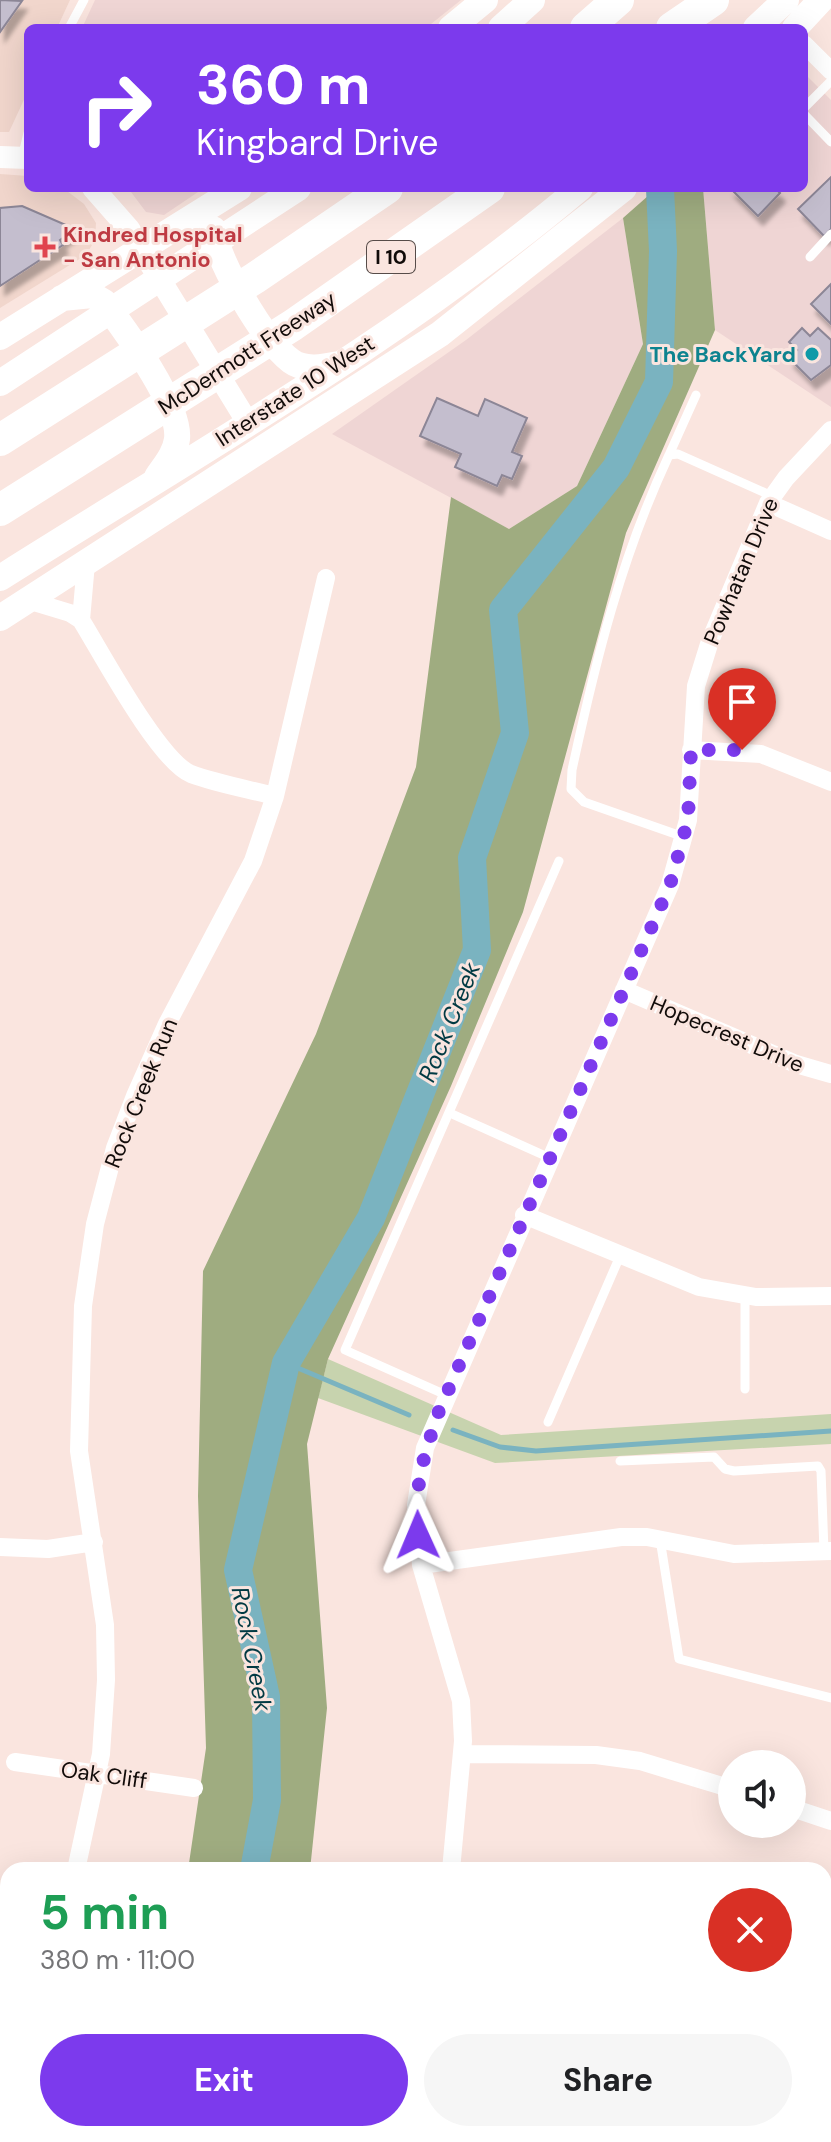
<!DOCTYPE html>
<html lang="en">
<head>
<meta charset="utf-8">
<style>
  body { margin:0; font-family:"DM Sans",sans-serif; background:#f6f6f6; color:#202124; height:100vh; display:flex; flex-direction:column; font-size:30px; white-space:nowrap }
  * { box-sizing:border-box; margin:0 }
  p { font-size:26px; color:#757577 }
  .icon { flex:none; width:44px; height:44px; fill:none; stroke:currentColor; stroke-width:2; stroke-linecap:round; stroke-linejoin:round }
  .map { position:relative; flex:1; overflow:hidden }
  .panel { position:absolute; left:0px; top:1862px; width:832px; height:280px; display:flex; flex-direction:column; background:#fff; border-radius:24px 24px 0 0; box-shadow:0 8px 32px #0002 }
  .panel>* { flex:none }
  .guide { position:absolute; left:24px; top:24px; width:784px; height:168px; border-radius:12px; box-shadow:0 8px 32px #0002; background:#7c3aed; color:#fff; overflow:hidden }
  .controls { position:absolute; left:718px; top:1750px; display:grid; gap:16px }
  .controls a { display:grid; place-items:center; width:88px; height:88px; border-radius:50%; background:#fff; box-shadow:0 8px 32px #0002; font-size:40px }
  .pin { position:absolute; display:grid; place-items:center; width:68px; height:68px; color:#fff; margin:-82px -34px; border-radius:50% 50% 50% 0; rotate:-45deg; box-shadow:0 0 8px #0007 }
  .pin .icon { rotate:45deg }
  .me { position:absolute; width:88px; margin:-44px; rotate:359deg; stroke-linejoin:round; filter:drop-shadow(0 0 6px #0008) }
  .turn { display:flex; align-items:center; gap:28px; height:168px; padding:0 40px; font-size:36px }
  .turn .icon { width:104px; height:104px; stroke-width:2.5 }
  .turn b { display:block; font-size:56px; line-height:68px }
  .round { display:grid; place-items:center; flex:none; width:84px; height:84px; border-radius:42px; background:#f6f6f6 }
  .summary { display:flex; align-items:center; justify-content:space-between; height:136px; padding:0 40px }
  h1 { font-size:48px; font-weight:700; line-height:60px; color:#1e9e55 }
  .cta { display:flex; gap:16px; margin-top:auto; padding:16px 40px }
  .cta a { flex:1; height:92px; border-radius:48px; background:#7c3aed; color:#fff; font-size:32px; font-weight:700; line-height:92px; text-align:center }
  .cta a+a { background:#f6f6f6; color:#202124 }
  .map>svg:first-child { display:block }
  .commercial { fill:#efd5d4 }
  .built { fill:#f1d6cc }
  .green { fill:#c7d3ae }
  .forest { fill:#9fac80 }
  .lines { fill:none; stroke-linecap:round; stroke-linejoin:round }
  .stream { stroke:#7ab3c0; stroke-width:5 }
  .river { stroke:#7ab3c0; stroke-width:28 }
  .building { fill:#c4bece; stroke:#8c8696; stroke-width:2; filter:url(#shadow) }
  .service { stroke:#fff; stroke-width:9 }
  .minor { stroke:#fff; stroke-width:18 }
  .tertiary { stroke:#fff; stroke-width:22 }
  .secondary { stroke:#fff; stroke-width:26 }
  .motorway { stroke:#fff; stroke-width:32 }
  .route { stroke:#7c3aed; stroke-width:14; stroke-dasharray:0 25.2 }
  .health-dot { fill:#e0444e; stroke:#fae5df; stroke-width:3 }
  .culture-dot { fill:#0f9aa8; stroke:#fae5df; stroke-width:3 }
  .labels { text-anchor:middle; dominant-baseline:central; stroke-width:6; stroke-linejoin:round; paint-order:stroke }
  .shield { fill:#fae5df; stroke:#574c49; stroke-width:2 }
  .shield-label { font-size:20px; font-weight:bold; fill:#110b09 }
  .health-label { font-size:22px; font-weight:bold; fill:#be3a42; stroke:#fae5df; text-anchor:start }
  .street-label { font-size:22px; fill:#110b09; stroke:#fae5df }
  .culture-label { font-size:22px; font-weight:bold; fill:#0d838f; stroke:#fae5df; text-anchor:end }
  .water-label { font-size:24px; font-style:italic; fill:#013a43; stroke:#fae5df }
</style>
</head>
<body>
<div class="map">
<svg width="831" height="2142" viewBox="0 0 831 2142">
  <defs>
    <filter id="shadow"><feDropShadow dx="5" dy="9" stdDeviation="2" flood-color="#0004"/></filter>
  </defs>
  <rect width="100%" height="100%" fill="#fae5df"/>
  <!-- commercial -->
  <path class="commercial" d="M95 0H461L426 28H82Z
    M804 73 831 100V407L715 330 703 188H804Z
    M128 188H204L164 215 146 212Z
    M623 218 643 344 577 486 509 529 332 434 466 340Z"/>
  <!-- built -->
  <path class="built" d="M0 0H70L57 28H28V91L9 132H0Z
    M0 174 28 176V188H63L84 204 96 223 95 240 86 255 0 308Z"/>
  <!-- green -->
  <path class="green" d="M328 1359 501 1435 831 1414V1444L495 1463 318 1398Z"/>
  <!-- forest -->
  <path class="forest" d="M657 188H703L715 330 626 533 523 912 451 1086 328 1359 307 1444 327 1708 310 1870H188L206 1748 198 1496 203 1271 316 1034 416 767 451 497 509 529 577 486 643 344 623 218Z
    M76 2134H244L238 2142H70Z"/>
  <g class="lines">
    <!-- stream -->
    <path class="stream" d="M286 1363 409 1415
      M453 1430 500 1447 536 1451 831 1431"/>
    <!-- river -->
    <path class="river" d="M254 1870 267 1800 266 1697 238 1570 286 1363 371 1218 477 950 472 858 515 733 503 610 616 468 659 382 663 251 660 189
      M157 2142 163 2134"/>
  </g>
  <!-- building -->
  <path class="building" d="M0 0 22 1 0 32Z
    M831 177V229L824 236 798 209Z
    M730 188H775L780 193 758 216Z
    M22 206 75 229 60 240 63 245 0 286V208Z
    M831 284V324L811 304Z
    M802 328 810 336 818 328 831 340V365L811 380 789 358 797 350 789 342Z
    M437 398 478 416 485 399 527 418 512 452 522 456 512 479 502 475 497 486 455 467 461 454 420 436Z"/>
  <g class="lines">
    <!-- service -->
    <path class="service" d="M69 28 84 0
      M804 108 831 81
      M804 114 831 142
      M22 158 28 133
      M810 257 831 234
      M669 455 696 395
      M684 837 584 802 571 789 572 770C596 659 621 558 669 455L678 454 772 496
      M452 1114 550 1158
      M745 1296V1389
      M446 1395 345 1350 559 861
      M548 1422 620 1256
      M620 1461 714 1457 725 1469 734 1471 818 1466 821 1471 824 1551
      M660 1539 679 1659 831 1698
      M283 2142 285 2134"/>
    <!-- minor -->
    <path class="minor" d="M804 44 831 71
      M768 503 831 531
      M27 600 70 613 81 620 86 563
      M81 620C102 654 159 761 191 774 218 784 248 789 275 796
      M691 750 761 754 831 782
      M624 990 796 1064 831 1074
      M524 1215 699 1287 756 1297 831 1296
      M0 1547 48 1549 94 1542
      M421 1565 621 1537H647L734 1554 831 1551
      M463 1754 596 1755 640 1761 732 1789
      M15 1762 194 1788
      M792 1808 831 1821
      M76 1870 101 1754 106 1680 105 1625 79 1451 83 1306 95 1224 115 1148 135 1096 167 1024 253 861 275 796 326 578
      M451 1870 463 1741 461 1701 421 1565 416 1505 425 1448 670 885 688 820 696 686 710 641 768 503 786 478 831 430
      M0 2005 8 2008
      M0 2040 8 2028
      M418 2142 419 2134
      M707 2142 711 2134"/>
    <!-- tertiary -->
    <path class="tertiary" d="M0 157 28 158
      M93 188 129 229 248 423"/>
    <!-- secondary -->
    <path class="secondary" d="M451 28 485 0
      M501 28 532 0
      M756 28 786 0
      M795 28 821 0
      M213 229C218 262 263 340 291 361 304 371 324 367 339 364
      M62 298 92 295 104 302C124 329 181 405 177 439 175 454 165 465 157 477
      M0 337 239 188
      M0 383 298 188
      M0 578C196 454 402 338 580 188
      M0 618 440 334 624 188"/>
    <!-- motorway -->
    <path class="motorway" d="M586 28 618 0
      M672 28 713 0
      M0 440 255 278 387 188
      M0 510 293 325 489 188"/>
  </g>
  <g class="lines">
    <!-- route -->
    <path class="route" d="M418 1535 419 1476 436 1418 670 885 688 820 691 750H742"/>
  </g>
  <!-- markers -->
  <path class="health-dot" d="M41 235h8v8h8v8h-8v8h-8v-8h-8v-8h8z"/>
  <circle class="culture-dot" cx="812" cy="354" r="8"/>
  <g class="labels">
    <!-- shield labels -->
    <rect class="shield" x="367" y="241" width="48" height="32" rx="6"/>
    <g class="shield-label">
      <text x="391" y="257">I 10</text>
    </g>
    <!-- health labels -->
    <g class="health-label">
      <text x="63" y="234">Kindred Hospital<tspan x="63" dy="25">- San Antonio</tspan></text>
    </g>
    <!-- street labels -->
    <g class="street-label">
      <text transform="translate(247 353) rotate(-33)">McDermott Freeway</text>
      <text transform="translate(295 391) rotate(-33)">Interstate 10 West</text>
      <text transform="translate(741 571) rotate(-67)">Powhatan Drive</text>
      <text transform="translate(727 1034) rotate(23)">Hopecrest Drive</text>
      <text transform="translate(141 1093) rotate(-68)">Rock Creek Run</text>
      <text transform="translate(104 1775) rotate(8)">Oak Cliff</text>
    </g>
    <!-- culture labels -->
    <g class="culture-label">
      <text x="796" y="354">The BackYard</text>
    </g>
    <!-- water labels -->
    <g class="water-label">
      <text transform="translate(449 1022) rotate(-68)">Rock Creek</text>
      <text transform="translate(252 1649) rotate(79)">Rock Creek</text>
    </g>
  </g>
</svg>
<div class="controls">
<a><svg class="icon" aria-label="sound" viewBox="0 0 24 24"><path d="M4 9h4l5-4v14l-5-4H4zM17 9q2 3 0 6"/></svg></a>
</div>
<div class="pin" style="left:742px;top:750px;background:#d93025"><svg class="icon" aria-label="arrive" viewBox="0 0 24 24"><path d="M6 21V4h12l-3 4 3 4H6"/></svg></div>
<svg class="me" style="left:418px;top:1535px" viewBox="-20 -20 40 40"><path d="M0-17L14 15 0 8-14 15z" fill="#7c3aed" stroke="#fff" stroke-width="4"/></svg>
<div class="guide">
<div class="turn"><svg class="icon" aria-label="right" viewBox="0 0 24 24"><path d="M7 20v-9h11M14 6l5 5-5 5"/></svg><div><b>360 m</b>Kingbard Drive</div></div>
</div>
<section class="panel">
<div class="summary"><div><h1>5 min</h1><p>380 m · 11:00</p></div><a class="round" style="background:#d93025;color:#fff"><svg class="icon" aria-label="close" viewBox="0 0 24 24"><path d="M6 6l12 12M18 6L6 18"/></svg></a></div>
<div class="cta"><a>Exit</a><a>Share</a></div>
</section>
</div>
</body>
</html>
